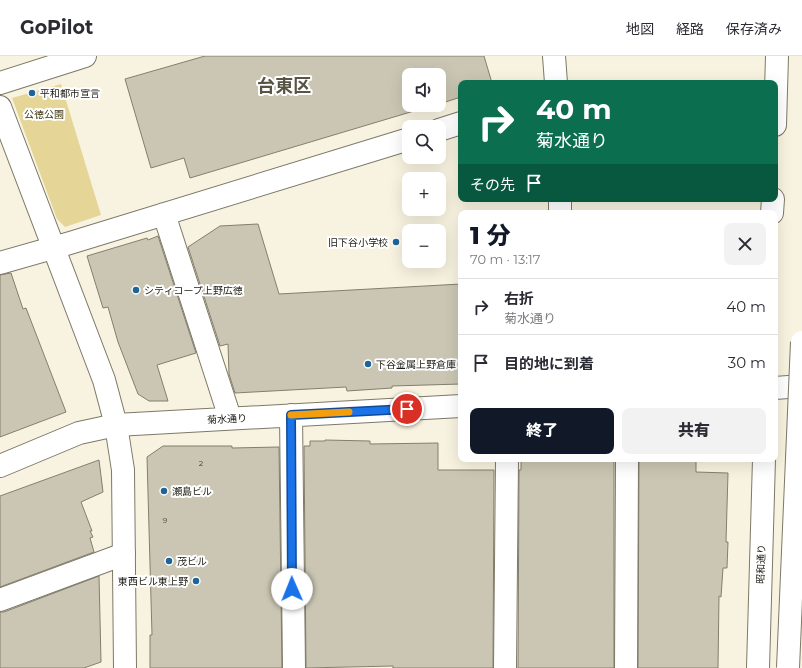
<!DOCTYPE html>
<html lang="ja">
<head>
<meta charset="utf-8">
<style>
  body { margin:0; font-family:Montserrat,"Noto Sans JP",sans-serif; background:#f2f2f3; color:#2b2b33; height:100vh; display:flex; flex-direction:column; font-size:15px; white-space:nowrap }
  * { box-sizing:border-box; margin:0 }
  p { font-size:13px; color:#7c7c81 }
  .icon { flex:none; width:22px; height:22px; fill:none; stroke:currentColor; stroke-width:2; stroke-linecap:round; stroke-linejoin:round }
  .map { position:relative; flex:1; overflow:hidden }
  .drawer { position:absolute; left:458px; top:154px; width:320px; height:252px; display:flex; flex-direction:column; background:#fff; border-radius:8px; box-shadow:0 4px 16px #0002 }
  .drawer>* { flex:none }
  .banner { position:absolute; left:458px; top:24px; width:320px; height:122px; border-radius:8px; box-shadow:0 4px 16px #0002; background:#0b6e4f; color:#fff; overflow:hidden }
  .controls { position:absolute; left:402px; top:12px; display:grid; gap:8px }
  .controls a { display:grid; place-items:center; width:44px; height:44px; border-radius:8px; background:#fff; box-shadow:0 4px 16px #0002; font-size:20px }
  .pin { position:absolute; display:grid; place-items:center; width:34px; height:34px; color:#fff; margin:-17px; border:2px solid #fff; border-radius:50%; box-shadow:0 1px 4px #0007 }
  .me { position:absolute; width:44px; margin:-22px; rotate:359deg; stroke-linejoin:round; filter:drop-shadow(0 0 3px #0008) }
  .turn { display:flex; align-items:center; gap:14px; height:84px; padding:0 12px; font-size:18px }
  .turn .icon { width:52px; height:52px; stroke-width:2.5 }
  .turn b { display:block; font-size:28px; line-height:34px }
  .then { display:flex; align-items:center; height:38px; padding:0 12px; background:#0003; gap:8px; font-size:15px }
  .round { display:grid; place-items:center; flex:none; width:42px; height:42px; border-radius:8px; background:#f2f2f3 }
  .summary { display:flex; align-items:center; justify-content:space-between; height:68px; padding:0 12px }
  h1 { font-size:24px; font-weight:800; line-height:30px; color:#111827 }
  .action { display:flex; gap:8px; margin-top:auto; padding:8px 12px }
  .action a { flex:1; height:46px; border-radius:8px; background:#111827; color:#fff; font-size:16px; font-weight:800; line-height:46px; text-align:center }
  .action a+a { background:#f2f2f3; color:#2b2b33 }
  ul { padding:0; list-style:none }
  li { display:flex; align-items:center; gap:12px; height:56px; padding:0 12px; border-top:1px solid #e1e1e2 }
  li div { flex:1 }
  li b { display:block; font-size:15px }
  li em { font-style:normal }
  header { display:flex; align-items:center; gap:24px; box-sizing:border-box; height:56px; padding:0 20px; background:#fff; border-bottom:1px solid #e1e1e2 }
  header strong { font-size:19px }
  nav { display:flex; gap:22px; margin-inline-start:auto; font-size:14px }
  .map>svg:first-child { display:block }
  .green { fill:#e5d697 }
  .building { fill:#cac6b3; stroke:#837f6e }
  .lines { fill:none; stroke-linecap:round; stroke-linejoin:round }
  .minor-casing { stroke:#7d7967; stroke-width:24 }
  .tertiary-casing { stroke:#7d7967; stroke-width:24 }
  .trunk-casing { stroke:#7d7967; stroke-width:24 }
  .minor { stroke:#fff; stroke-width:22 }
  .tertiary { stroke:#fff; stroke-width:22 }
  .trunk { stroke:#fff; stroke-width:22 }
  .motorway-bridge-casing { stroke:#7d7967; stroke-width:24; stroke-linecap:butt }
  .motorway-bridge { stroke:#fff; stroke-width:22 }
  .route-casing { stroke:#114b97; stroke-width:10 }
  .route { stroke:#1a73e8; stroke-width:7 }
  .slow { stroke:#f59e0b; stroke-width:7 }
  .poi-dot { fill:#1f6499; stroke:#fff; stroke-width:1.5 }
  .labels { text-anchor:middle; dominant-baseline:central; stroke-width:4; stroke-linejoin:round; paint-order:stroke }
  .number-label { font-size:8px; fill:#48463c }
  .poi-label { font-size:10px; fill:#1c1b14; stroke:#fff; text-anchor:start }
  .park-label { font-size:10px; fill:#3c330f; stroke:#fff }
  .street-label { font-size:10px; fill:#1c1b14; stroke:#fff }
  .town-label { font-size:18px; font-weight:bold; fill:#585444; stroke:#fff }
</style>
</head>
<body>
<header>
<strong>GoPilot</strong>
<nav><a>地図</a><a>経路</a><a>保存済み</a></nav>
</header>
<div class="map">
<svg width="802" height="612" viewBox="0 0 802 612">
  <rect width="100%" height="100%" fill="#f8f3e0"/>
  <!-- green -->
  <path class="green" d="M61 28 101 159 65 171 57 163 12 42Z"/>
  <!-- building -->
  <path class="building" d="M205 0H484L492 27H461V41L439 48V19H409V49H434L190 122 184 102 151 112 125 23Z
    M258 168 279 238 461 228V328L392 330V332L347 335 346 331 235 337 229 318 228 288 220 290 188 191 220 170Z
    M158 180 196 297 157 309 168 345H149L138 338 118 286 108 251 103 252 87 200 147 182 148 184Z
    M11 217 23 253 26 252 66 356 0 381V219Z
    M325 384 370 385V388L438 387V414H494L493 612H393V610L306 612 304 390H310V385H325Z
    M163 390H232V392L279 391 282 612H150V579H152L147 401Z
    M521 403H614V612H518L519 414H521Z
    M639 403H696V416L728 417 726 486H728L727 512H723L721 541 719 540 718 612H638Z
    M99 404 103 436 81 446 92 475H90L93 481 90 482 94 496 0 531V440Z
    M99 520 101 606 84 612H0V556H4Z"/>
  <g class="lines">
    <!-- minor casing -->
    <g class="minor-casing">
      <path id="minor" d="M554 0 556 27
        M0 27 85 0
        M439 74 461 67
        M560 143V157
        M164 158 230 362
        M0 207 70 187 409 83
        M775 332 802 330
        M291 359 294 612
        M0 410 79 377 116 369 461 350
        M0 544 124 498
        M505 612 507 403
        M626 612 627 403"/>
    </g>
    <!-- tertiary casing -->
    <g class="tertiary-casing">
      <path id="tertiary" d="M0 51 104 324 116 369 123 414 125 612"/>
    </g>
    <!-- trunk casing -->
    <g class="trunk-casing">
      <path id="trunk" d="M775 69 777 0
        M772 157 773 143
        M758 612 764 403"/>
    </g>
    <!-- minor -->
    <use href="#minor" class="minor"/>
    <!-- tertiary -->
    <use href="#tertiary" class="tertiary"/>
    <!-- trunk -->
    <use href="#trunk" class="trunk"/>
    <!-- motorway-bridge casing -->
    <g class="motorway-bridge-casing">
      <path id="motorway-bridge" d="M788 612 802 286"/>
    </g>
    <!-- motorway-bridge -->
    <use href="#motorway-bridge" class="motorway-bridge"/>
  </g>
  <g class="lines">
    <!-- route casing -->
    <g class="route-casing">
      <path id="route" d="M292 533 291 359 407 353"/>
    </g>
    <!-- route -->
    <use href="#route" class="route"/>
    <!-- slow -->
    <path class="slow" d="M291 359 349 356"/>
  </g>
  <!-- markers -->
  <g class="poi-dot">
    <circle cx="32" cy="37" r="4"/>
    <circle cx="396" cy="186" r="4"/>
    <circle cx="136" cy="234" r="4"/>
    <circle cx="368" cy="308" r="4"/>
    <circle cx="164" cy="435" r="4"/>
    <circle cx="169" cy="505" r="4"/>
    <circle cx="196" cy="525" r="4"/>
  </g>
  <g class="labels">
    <!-- number labels -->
    <g class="number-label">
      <text x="201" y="407">2</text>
      <text x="165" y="464">9</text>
    </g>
    <!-- poi labels -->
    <g class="poi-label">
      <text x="40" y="37">平和都市宣言</text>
      <text x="388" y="186" text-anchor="end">旧下谷小学校</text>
      <text x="144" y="234">シティコープ上野広徳</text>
      <text x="376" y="308">下谷金属上野倉庫</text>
      <text x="172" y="435">瀬島ビル</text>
      <text x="177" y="505">茂ビル</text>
      <text x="188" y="525" text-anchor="end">東西ビル東上野</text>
    </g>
    <!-- park labels -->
    <g class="park-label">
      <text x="44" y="58">公徳公園</text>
    </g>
    <!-- street labels -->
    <g class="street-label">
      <text transform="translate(227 363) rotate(-3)">菊水通り</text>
      <text transform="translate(761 508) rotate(-88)">昭和通り</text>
    </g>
    <!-- town labels -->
    <g class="town-label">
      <text x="284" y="30">台東区</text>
    </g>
  </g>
</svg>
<div class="controls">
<a><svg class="icon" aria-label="sound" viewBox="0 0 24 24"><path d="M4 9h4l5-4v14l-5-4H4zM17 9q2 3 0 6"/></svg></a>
<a><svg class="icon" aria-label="search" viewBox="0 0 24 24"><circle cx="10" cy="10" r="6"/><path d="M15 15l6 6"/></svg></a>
<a>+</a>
<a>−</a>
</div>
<div class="pin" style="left:407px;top:353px;background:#d93025"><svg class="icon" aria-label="arrive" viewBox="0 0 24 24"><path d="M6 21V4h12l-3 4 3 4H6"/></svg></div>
<svg class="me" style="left:292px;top:533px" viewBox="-20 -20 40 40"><circle r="19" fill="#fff"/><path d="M0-13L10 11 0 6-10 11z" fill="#1a73e8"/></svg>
<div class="banner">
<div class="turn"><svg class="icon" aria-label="right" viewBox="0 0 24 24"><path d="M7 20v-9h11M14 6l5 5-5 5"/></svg><div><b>40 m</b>菊水通り</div></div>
<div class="then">その先<svg class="icon" aria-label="arrive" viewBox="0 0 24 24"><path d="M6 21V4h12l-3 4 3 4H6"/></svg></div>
</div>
<section class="drawer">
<div class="summary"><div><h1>1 分</h1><p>70 m · 13:17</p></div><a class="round"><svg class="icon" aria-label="close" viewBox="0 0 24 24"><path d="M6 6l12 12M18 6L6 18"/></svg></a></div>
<ul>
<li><svg class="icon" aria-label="right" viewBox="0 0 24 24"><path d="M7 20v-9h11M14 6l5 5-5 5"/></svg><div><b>右折</b><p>菊水通り</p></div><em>40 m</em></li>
<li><svg class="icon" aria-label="arrive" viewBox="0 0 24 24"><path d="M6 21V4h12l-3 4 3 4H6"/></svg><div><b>目的地に到着</b></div><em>30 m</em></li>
</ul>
<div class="action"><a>終了</a><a>共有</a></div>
</section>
</div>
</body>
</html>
